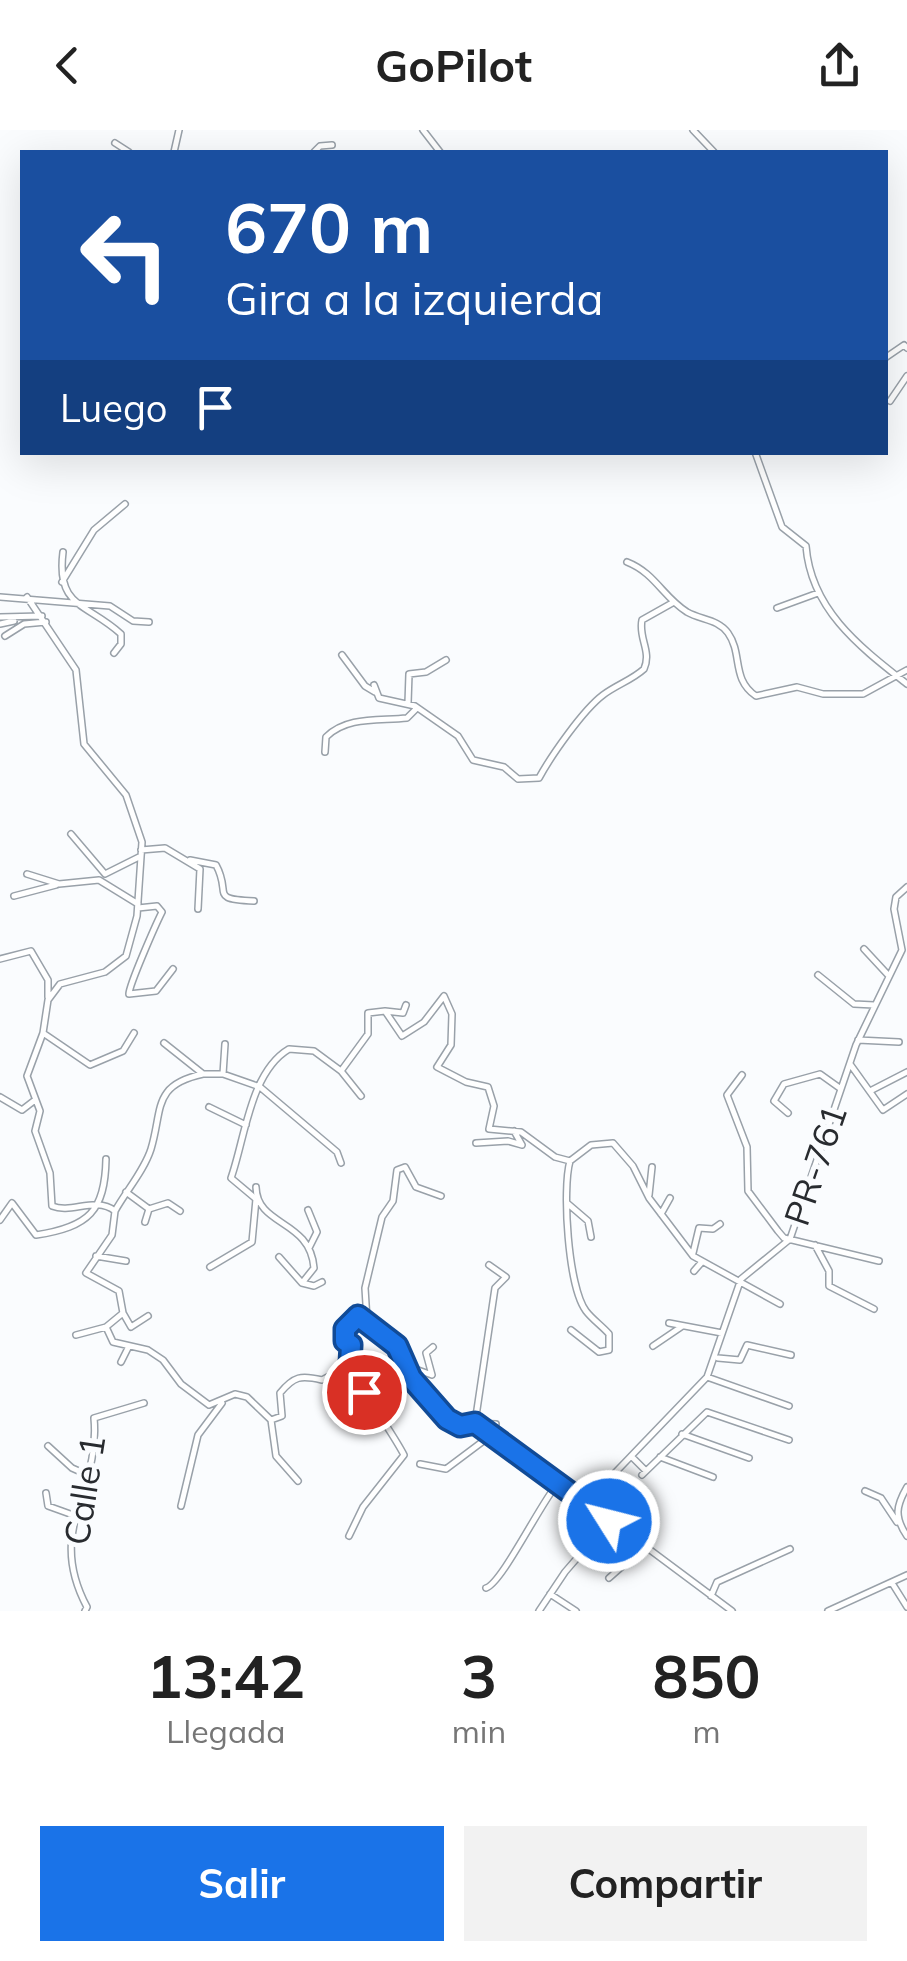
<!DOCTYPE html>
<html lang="es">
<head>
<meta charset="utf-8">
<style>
  body { margin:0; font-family:Mulish,sans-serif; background:#f2f2f2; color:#222; height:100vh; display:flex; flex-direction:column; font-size:38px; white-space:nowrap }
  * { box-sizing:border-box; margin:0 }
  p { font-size:32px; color:#767676 }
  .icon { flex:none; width:55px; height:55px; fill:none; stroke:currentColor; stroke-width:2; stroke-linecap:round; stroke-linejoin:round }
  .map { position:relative; height:1481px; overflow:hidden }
  .details { display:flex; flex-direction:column; background:#fff; flex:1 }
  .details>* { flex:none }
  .hud { position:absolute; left:20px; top:20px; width:868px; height:305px; border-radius:0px; box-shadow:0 10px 40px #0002; background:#1a4fa0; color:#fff; overflow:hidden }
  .pin { position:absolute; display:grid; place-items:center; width:85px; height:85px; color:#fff; margin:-42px; border:5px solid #fff; border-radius:50%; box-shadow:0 2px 10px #0007 }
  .me { position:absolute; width:110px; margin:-55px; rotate:306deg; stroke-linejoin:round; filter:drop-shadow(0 0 8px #0008) }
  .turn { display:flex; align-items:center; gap:35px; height:210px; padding:0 40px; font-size:45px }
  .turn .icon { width:130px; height:130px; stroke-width:2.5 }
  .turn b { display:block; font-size:70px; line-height:85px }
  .then { display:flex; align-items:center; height:95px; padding:0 40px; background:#0003; gap:20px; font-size:38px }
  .eta { display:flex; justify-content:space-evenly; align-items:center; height:170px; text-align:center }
  .eta b { font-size:60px; font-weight:700; line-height:70px }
  .cta { display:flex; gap:20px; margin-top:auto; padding:20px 40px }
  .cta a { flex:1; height:115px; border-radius:0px; background:#1a73e8; color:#fff; font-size:40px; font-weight:700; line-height:115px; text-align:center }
  .cta a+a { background:#f2f2f2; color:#222 }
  header { display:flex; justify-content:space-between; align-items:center; height:130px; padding:0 40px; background:#fff; font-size:45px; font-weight:700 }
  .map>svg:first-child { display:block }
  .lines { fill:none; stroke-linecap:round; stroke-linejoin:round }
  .minor-casing { stroke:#99a1a9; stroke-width:8 }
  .minor { stroke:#fff; stroke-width:5 }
  .route-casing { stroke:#114b97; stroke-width:25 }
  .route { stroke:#1a73e8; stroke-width:18 }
  .labels { text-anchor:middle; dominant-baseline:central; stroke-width:10; stroke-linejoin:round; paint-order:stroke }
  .street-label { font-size:35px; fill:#282b2f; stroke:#fafcfe }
</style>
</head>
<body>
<header><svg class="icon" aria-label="back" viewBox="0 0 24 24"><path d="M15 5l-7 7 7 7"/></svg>GoPilot<svg class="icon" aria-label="share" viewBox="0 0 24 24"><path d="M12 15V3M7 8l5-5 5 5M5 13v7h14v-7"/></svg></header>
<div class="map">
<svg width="907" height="1481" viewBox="0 0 907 1481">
  <rect width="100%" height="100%" fill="#fafcfe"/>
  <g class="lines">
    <!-- minor casing -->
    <g class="minor-casing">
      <path id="minor" d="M423 0 440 22
        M693 0 714 22
        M115 13 129 22
        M174 22 179 0
        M314 22 320 16 332 15
        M885 228 904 215 907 218
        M890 271 907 246
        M755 322 782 397 806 416C811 480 860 517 907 554
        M63 422C56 478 87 473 121 504V514L114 523
        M627 432C655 443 663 467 687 482 701 490 718 489 728 503 743 524 731 549 756 566L797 557 823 564H863L907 540
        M62 452 94 400 125 374
        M0 467 110 476 133 491 149 492
        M27 467 76 540 84 614 126 665 142 712 137 786 126 826 105 842 60 854 48 870 43 903 27 946 40 981 35 1001 50 1043 52 1076C72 1084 95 1066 115 1081L112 1105 86 1143 119 1161 123 1183 106 1197 76 1205
        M777 478 818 463
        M0 487 42 486
        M0 494 14 491
        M5 506 24 494 46 492
        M342 525 365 556 375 562
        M374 555 379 568 415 576 458 606 473 630 504 637 518 649 539 648C551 626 583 580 603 565 616 555 632 550 644 539 652 521 638 508 642 490L674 472
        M408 573 409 544 426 542 446 530
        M325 622 326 607C347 586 379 591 407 588L417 578
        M71 704 105 744 139 727
        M141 720 165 718 200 739 198 779
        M190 730 216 735C232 764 208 769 254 771
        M27 744 59 754 99 750 138 774
        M14 766 56 755
        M138 778 157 776 162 782C156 794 129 855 129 864L156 861 173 839
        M864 819 889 846
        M0 829 31 821 48 850V867
        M818 845 854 874 874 875
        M385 881 403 883 406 875
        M43 903 90 935 123 921 134 903
        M858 910 899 912
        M164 913 203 944H223L260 957 337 1022 341 1033
        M850 934 883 980 907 964
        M341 941 361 966
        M223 944 225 914
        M742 945 727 965 747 1017 748 1061 778 1101 784 1108 879 1131
        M870 961 907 942
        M0 967 22 980 35 970
        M209 977 246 995
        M788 983 774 971 784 954 820 944 841 959
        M476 1013 508 1011 522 1015 514 1001
        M570 1031C562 1059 568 1157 586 1181 592 1189 602 1196 609 1204V1220L599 1222 571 1200
        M256 1057C257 1097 310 1089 314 1138L302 1153
        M126 1062 149 1079 145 1092
        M649 1065 652 1037
        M567 1073 588 1091 591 1107
        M149 1079 168 1073 180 1081
        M308 1080 317 1102 309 1118
        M115 1081C126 1061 144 1041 151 1019 163 979 152 955 203 944
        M661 1084 670 1068
        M0 1090 12 1073 36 1105C89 1097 105 1081 106 1029
        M815 1115 829 1141V1156L874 1179
        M693 1123 699 1098 713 1099 720 1094
        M96 1126 126 1131
        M279 1127 302 1153 314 1156 322 1152
        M489 1135 506 1147 495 1158 475 1293 496 1294
        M210 1137 252 1112 256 1069 231 1048C245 1009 250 942 289 919L314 921 341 941 368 904V883L385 881 402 906 424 892 444 866 452 884 451 915 437 937 466 952 488 957 494 976 489 999 521 1002 555 1027 570 1031 591 1015 613 1013 633 1036 649 1068 693 1126 780 1174
        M694 1141 701 1133
        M123 1183 131 1197 148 1186
        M367 1190 365 1158 382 1087 393 1071 397 1040 405 1037 416 1057 441 1066
        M669 1193 722 1203
        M106 1197 113 1212 148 1220 163 1230 181 1254 209 1275 235 1264 247 1267 271 1290 282 1286 280 1263C294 1246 301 1245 322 1250L337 1242 345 1222V1199L358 1187C364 1189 391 1210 397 1216 405 1249 437 1299 475 1293L512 1317 732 1481
        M345 1211 351 1215C346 1243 390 1297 404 1325L363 1377 349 1406
        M653 1216 681 1197
        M718 1228 740 1230 747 1215 791 1225
        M121 1232 128 1218
        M404 1235 432 1245 426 1223 433 1217
        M707 1247 789 1276
        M271 1290 276 1326 298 1351
        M682 1304 749 1328
        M48 1316 72 1338 90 1346
        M631 1326 646 1341
        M660 1327 713 1347
        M420 1334 446 1339 486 1309 500 1313
        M642 1345 707 1282 789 1310
        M907 1357C896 1376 894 1387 907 1406
        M865 1361 881 1368 897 1392
        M46 1363 48 1376 73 1385
        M586 1373 707 1247 741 1149 790 1109 856 915 902 820 894 779 896 767 907 757
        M181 1376 198 1305 222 1273
        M609 1448 643 1418
        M892 1453 907 1477
        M486 1458C502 1453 540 1374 558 1353
        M550 1464 576 1481
        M711 1466 717 1452 790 1419
        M85 1481 87 1477C45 1398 101 1362 94 1288L144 1273
        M539 1481 565 1442 610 1390
        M828 1481 907 1445"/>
    </g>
    <!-- minor -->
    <use href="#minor" class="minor"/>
  </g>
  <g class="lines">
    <!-- route casing -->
    <g class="route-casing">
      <path id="route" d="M364 1262 350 1233 351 1215 345 1211V1199L358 1186 397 1216 411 1248 447 1289 460 1296 475 1293 609 1391"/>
    </g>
    <!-- route -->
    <use href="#route" class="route"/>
  </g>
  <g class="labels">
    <!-- street labels -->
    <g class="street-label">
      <text transform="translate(815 1035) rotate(-71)">PR-761</text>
      <text transform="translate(84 1360) rotate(-81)">Calle 1</text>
    </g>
  </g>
</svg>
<div class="pin" style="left:364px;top:1262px;background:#d93025"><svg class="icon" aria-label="arrive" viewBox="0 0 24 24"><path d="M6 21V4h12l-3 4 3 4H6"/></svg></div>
<svg class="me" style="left:609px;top:1391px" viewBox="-20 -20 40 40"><circle r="17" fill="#1a73e8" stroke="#fff" stroke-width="3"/><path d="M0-11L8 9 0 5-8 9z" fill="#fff"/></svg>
<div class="hud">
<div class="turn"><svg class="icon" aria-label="left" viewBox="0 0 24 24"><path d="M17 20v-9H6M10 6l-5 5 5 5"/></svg><div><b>670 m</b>Gira a la izquierda</div></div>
<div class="then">Luego<svg class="icon" aria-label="arrive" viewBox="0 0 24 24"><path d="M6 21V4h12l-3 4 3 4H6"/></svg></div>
</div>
</div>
<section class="details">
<div class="eta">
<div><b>13:42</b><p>Llegada</p></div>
<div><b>3</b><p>min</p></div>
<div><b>850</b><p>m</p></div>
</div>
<div class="cta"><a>Salir</a><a>Compartir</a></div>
</section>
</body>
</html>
